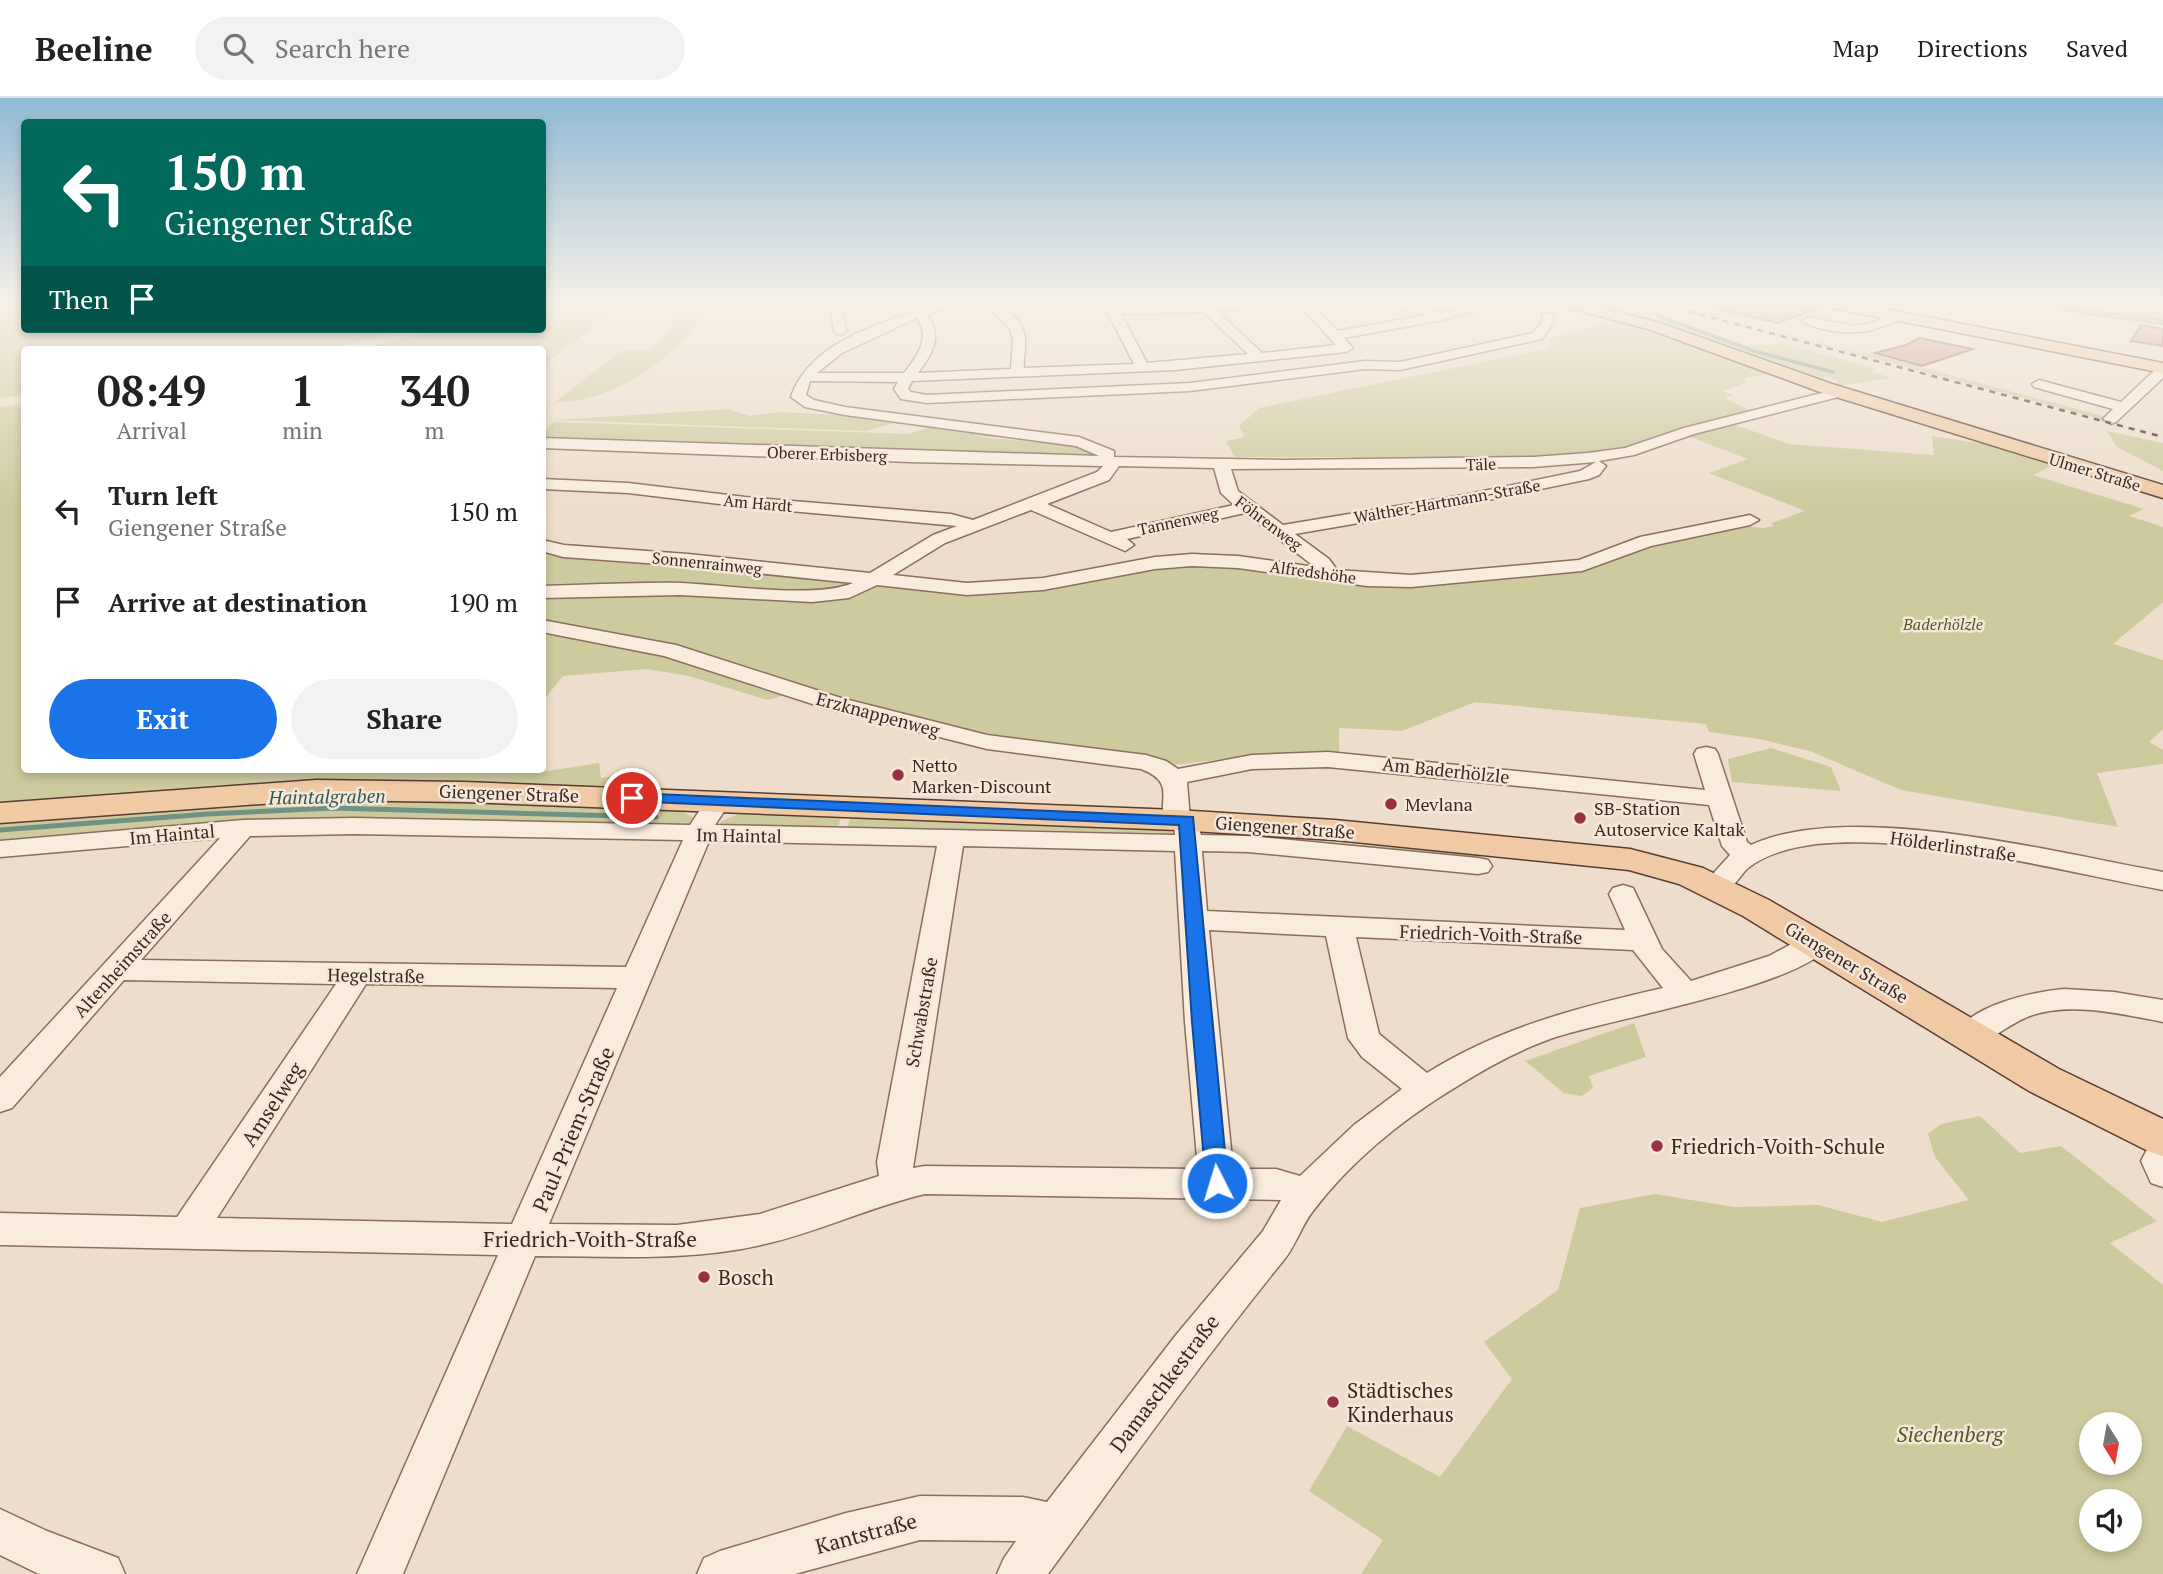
<!DOCTYPE html>
<html lang="en">
<head>
<meta charset="utf-8">
<style>
  body { margin:0; font-family:"PT Serif",serif; background:#f2f2f2; color:#222; height:100vh; display:flex; flex-direction:column; font-size:26px; white-space:nowrap }
  * { box-sizing:border-box; margin:0 }
  p { font-size:23px; color:#767676 }
  .icon { flex:none; width:38px; height:38px; fill:none; stroke:currentColor; stroke-width:2; stroke-linecap:round; stroke-linejoin:round }
  .map { position:relative; flex:1; overflow:hidden }
  .panel { position:absolute; left:21px; top:248px; width:525px; height:427px; display:flex; flex-direction:column; background:#fff; border-radius:7px; box-shadow:0 4px 10px #0003 }
  .panel>* { flex:none }
  .guide { position:absolute; left:21px; top:21px; width:525px; height:214px; border-radius:7px; box-shadow:0 4px 10px #0003; background:#00695c; color:#fff; overflow:hidden }
  .needle { width:46px; rotate:169deg }
  .controls { position:absolute; left:2079px; top:1314px; display:grid; gap:14px }
  .controls a { display:grid; place-items:center; width:63px; height:63px; border-radius:50%; background:#fff; box-shadow:0 4px 10px #0003; font-size:35px }
  .pin { position:absolute; display:grid; place-items:center; width:60px; height:60px; color:#fff; margin:-30px; border:4px solid #fff; border-radius:50%; box-shadow:0 2px 7px #0007 }
  .me { position:absolute; width:77px; margin:-38px; rotate:355deg; stroke-linejoin:round; filter:drop-shadow(0 0 5px #0008) }
  .turn { display:flex; align-items:center; gap:24px; height:147px; padding:0 28px; font-size:32px }
  .turn .icon { width:91px; height:91px; stroke-width:2.5 }
  .turn b { display:block; font-size:49px; line-height:60px }
  .then { display:flex; align-items:center; height:66px; padding:0 28px; background:#0003; gap:14px; font-size:26px }
  .eta { display:flex; justify-content:space-evenly; align-items:center; height:119px; text-align:center }
  .eta b { font-size:42px; font-weight:800; line-height:49px }
  .cta { display:flex; gap:14px; margin-top:auto; padding:14px 28px }
  .cta a { flex:1; height:80px; border-radius:42px; background:#1a73e8; color:#fff; font-size:28px; font-weight:800; line-height:80px; text-align:center }
  .cta a+a { background:#f2f2f2; color:#222 }
  ul { padding:0; list-style:none }
  li { display:flex; align-items:center; gap:21px; height:91px; padding:0 28px }
  li div { flex:1 }
  li b { display:block; font-size:26px }
  li em { font-style:normal }
  header { display:flex; align-items:center; gap:42px; box-sizing:border-box; height:98px; padding:0 35px; background:#fff; border-bottom:2px solid #e0e0e0 }
  header strong { font-size:33px }
  nav { display:flex; gap:38px; margin-inline-start:auto; font-size:24px }
  .search { width:490px; height:63px; background:#f2f2f2; display:flex; align-items:center; gap:18px; box-sizing:border-box; padding:0 24px; border-radius:38px; color:#767676; font-size:26px }
  .map>svg:first-child { display:block }
  .green { fill:#cdca9d; fill-rule:evenodd }
  .water { fill:#aac3b7; stroke:#709183; stroke-width:2 }
  .lines { fill:none; stroke-linecap:round; stroke-linejoin:round }
  .stream-far1 { stroke:#709183; stroke-width:3.5 }
  .stream { stroke:#709183; stroke-width:5 }
  .building { fill:#cb9281; stroke:#895444; stroke-width:2 }
  .minor-casing { stroke:#8b6e5e; stroke-width:3 }
  .major-casing { stroke:#593d32; stroke-width:3 }
  .minor { fill:#f9ecdd; fill-rule:evenodd }
  .major { fill:#efcaa4; fill-rule:evenodd }
  .rail { stroke:#3c2921; stroke-width:2.5; stroke-dasharray:6 6; stroke-linecap:butt }
  .route { fill:#1a73e8; stroke:#114b97; stroke-width:2 }
  .poi-dot { fill:#992f42; stroke:#f6e8d9; stroke-width:2.5 }
  .labels { text-anchor:middle; dominant-baseline:central; stroke-width:5; stroke-linejoin:round; paint-order:stroke }
  .far-street-label { font-size:16px; fill:#3c2921; stroke:#f6e8d9 }
  .far-park-label { font-size:16px; font-style:italic; fill:#545828; stroke:#f6e8d9 }
  .street-label { font-size:18px; fill:#3c2921; stroke:#f6e8d9 }
  .poi-label { font-size:18px; fill:#3c2921; stroke:#f6e8d9; text-anchor:start }
  .water-label { font-size:19px; font-style:italic; fill:#315b51; stroke:#f6e8d9 }
  .near-street-label { font-size:21px; fill:#3c2921; stroke:#f6e8d9 }
  .near-poi-label { font-size:21px; fill:#3c2921; stroke:#f6e8d9; text-anchor:start }
  .near-park-label { font-size:21px; font-style:italic; fill:#545828; stroke:#f6e8d9 }
</style>
</head>
<body>
<header>
<strong>Beeline</strong>
<div class="search"><svg class="icon" aria-label="search" viewBox="0 0 24 24"><circle cx="10" cy="10" r="6"/><path d="M15 15l6 6"/></svg>Search here</div>
<nav><a>Map</a><a>Directions</a><a>Saved</a></nav>
</header>
<div class="map">
<svg width="2163" height="1476" viewBox="0 0 2163 1476">
  <rect width="100%" height="100%" fill="#eeddca"/>
  <!-- green -->
  <path class="green" d="M0 204H24V231H411L322 252H24V297L0 300Z
    M581 204H613L601 224 543 267 542 252H356L442 231H542L543 212Z
    M686 204H712C678 259 620 302 554 305L621 253 652 252 674 227Z
    M2088 204H2163V221L2097 213 2104 207Z
    M1620 220 1773 275 1743 281 1747 284 1723 293 1733 297 1725 300 1752 314 1631 350 1592 357 1365 366 1350 359H1235L1226 343 1245 339 1239 328 1259 310 1550 250 1549 240Z
    M1658 220 1746 252 1758 253 1745 248C1759 245 1773 248 1783 245L1876 271 1872 274 1892 280 1837 288 1833 286 1839 283 1828 279 1821 281 1653 222Z
    M1729 222 1863 256 1868 255 2107 319 2104 322Z
    M24 306V672H541V674L599 665 601 680 631 675 646 682 643 687 555 688 0 711V309Z
    M729 311 749 318 778 314 843 317 894 325 866 333 554 322Z
    M554 324 913 336 909 335 935 328 1021 340 967 338 1081 348 1095 355 1090 359 543 343V334Z
    M1733 326 1789 346 1934 357 1932 338 2010 350 2067 370 2053 367 2033 377 2144 411 2129 418 2163 429V504L2113 546 2163 562V631L2149 644 2163 652V666L2097 675 2118 729 1901 692 1810 653 1759 641 1709 634 1706 626 1475 604 1402 633 1339 630V657H1260L1173 667 1143 658 982 637 847 604 676 548 617 535 543 524V498L599 494 852 498 878 486 933 492 1195 464 1365 484 1557 473 1632 451 1744 428 1764 430 1773 428 1772 425 1805 413 1709 375 1748 361 1688 338Z
    M2107 333 2163 345V373L2117 349Z
    M542 451 565 458 837 481 846 487 823 494 632 485 543 490Z
    M543 535 640 551 785 597 767 602 689 578 647 571 563 578 543 603Z
    M1771 650 1831 669 1841 693 1732 684 1728 661Z
    M333 698 680 712 692 719 693 724 689 728 411 725 0 746V721Z
    M741 715 842 717 836 734H828L823 729H719L720 724Z
    M851 718 1170 732 1174 736V739L1164 735 856 729 846 734Z
    M1227 735 1479 757 1480 760 1475 763 1456 758 1223 737Z
    M1634 925 1646 959 1589 978 1593 990 1582 998 1564 995 1525 963Z
    M1980 1018 2020 1055 2061 1048 2157 1123 2110 1145 2163 1187V1476H1361L1383 1442 1309 1393 1347 1328 1440 1379 1512 1281 1484 1244 1558 1192 1580 1110 1655 1096 1734 1109 1818 1107 1882 1124 1969 1102 1935 1059 1928 1036 1941 1026ZM2091 1326H2130V1365H2091ZM2091 1404H2130V1442H2091Z"/>
  <!-- water -->
  <path class="water" d="M2001 204H2033L2163 222V226Z"/>
  <g class="lines">
    <!-- stream-far1 -->
    <path class="stream-far1" d="M1658 218 1754 253 1833 274"/>
    <!-- stream -->
    <path class="stream" d="M0 732 208 716 333 710 656 719"/>
  </g>
  <!-- building -->
  <path class="building" d="M1716 204H1818L1822 209 1777 225 1715 210Z
    M2141 227 2163 231V248L2131 243Z
    M1919 240 1973 251 1922 268 1875 255 1906 247Z"/>
  <g class="lines">
    <!-- minor casing -->
    <g class="minor-casing">
      <path id="minor" d="M829 204H841L846 233 844 236H836L834 233Z
        M907 204H919L922 210 940 204H957L927 217C943 238 933 255 918 275L1011 271 1013 242 1010 230 983 204C1003 204 1024 221 1025 242 1026 252 1023 261 1024 270L1134 266 1107 213 1091 204H1106L1124 209 1193 207V204L1209 206 1275 204 1269 208 1217 213 1262 255 1336 247 1297 204H1309L1337 233 1427 217 1389 207 1387 204C1407 204 1423 212 1442 214 1459 216 1485 203 1507 204L1442 222 1344 240 1353 250 1346 254 1175 272 912 283 908 291 911 294 927 297 1190 285 1365 263 1400 264 1533 235 1542 224 1543 215H1551L1554 224 1542 241 1400 272 1365 271 1190 293 927 305 901 301 894 291 898 284 810 283 806 297 814 302 845 309 1079 339 1114 353V359L1284 362 1533 359 1588 355 1625 350 1684 330 1841 290 1848 294 1846 297 1694 336 1634 357 1599 363 1606 368 1599 377 1589 381 1469 406 1295 436 1329 461 1337 472 1411 477 1579 462 1640 439 1750 417 1759 422 1750 427 1651 448 1582 473 1411 489 1367 488 1238 470 1192 468 1155 471 1043 492 967 497 877 487 849 500 812 504 680 497 542 500V488C589 487 636 484 682 485 726 487 816 501 853 485L688 468 563 459 542 453V442L564 447 688 456 870 475 933 437 957 428 745 409 628 395 542 391V381L628 385 745 399 951 416 973 422 1097 374 1103 368 910 364 542 350V340L1099 358 1076 348 845 317 805 309 791 299C808 249 867 230 912 214ZM1204 214 1248 256 1147 265 1121 216ZM917 220C931 241 917 258 904 275H817L842 255ZM1596 364 1580 373 1469 396 1283 427 1238 393 1231 371 1533 369ZM1119 368 1214 370 1221 395 1234 407 1111 434 1047 406 1109 382ZM1031 412 1125 453 1134 447 1127 441 1245 415 1315 469 1238 458 1192 456 1155 459 1043 480 967 485 893 477 945 445Z
        M1897 214 1901 215V221C1874 234 1853 238 1823 231 1815 229 1808 227 1802 223L1808 219 1854 228 1868 226Z
        M2163 268V280L2116 324 2111 326 2103 321 2113 311 2034 289 2032 286 2039 282 2121 304 2158 269Z
        M542 522 676 547 841 600 987 637 1146 657 1166 663 1178 671 1252 657 1328 654 1705 692 1694 656 1697 651 1706 649 1715 651 1718 656 1747 744 1751 747C1851 701 2055 755 2163 774V792C2055 772 1926 736 1816 746 1794 749 1764 756 1747 771 1740 778 1734 789 1725 794 1719 799 1712 797 1705 795L1701 789 1730 757 1722 748 1709 707 1328 669 1252 671 1187 684 1190 721 1196 722 1201 737 1248 738 1478 760 1488 762 1492 768 1488 774 1478 776 1248 754 1202 753 1207 813 1625 832 1609 796 1613 790 1623 787 1633 790 1662 851 1691 883 1769 858 1808 837 1818 834 1828 837 1833 844C1805 889 1607 921 1550 941 1517 953 1486 970 1456 989 1403 1021 1351 1063 1313 1113 1301 1128 1296 1148 1283 1163 1201 1264 1125 1371 1048 1476H997L1004 1460 1016 1443 920 1442 795 1476H697L704 1460 720 1453 846 1415 920 1398 1023 1399 1047 1404 1176 1237 1263 1133 1281 1102 925 1096C869 1109 817 1135 761 1147 687 1164 610 1158 535 1158L403 1476H357L498 1157 0 1147V1115L177 1119 336 886 124 882 12 1010 0 1014V979L220 740 0 759V743L243 722 354 720 690 727 709 698 718 695 727 698 731 703 715 727 1175 737 1174 729 1168 727C1153 705 1180 686 1141 671L987 651 825 610 664 558 542 534ZM354 736 683 742 626 869 141 862 250 738ZM709 743 937 748 877 1064 879 1078 760 1116 677 1127 549 1126ZM963 748 1175 753 1185 924 1198 1071 925 1068 913 1070ZM1209 832 1326 838 1348 940 1362 959 1402 991 1354 1027 1300 1078 1276 1071H1233ZM1356 839 1633 852 1663 890C1580 909 1500 929 1427 975L1379 936ZM366 886 617 890 512 1126 217 1120Z
        M2064 891 2114 894 2163 902V924C2121 916 2066 902 2025 920 2003 929 1982 953 1958 946L1953 938C1971 907 2031 894 2064 891Z
        M2163 1040V1089L2151 1085 2141 1063 2151 1044Z
        M0 1411 47 1433 118 1460 125 1476H39L0 1457Z"/>
    </g>
    <!-- major casing -->
    <g class="major-casing">
      <path id="major" d="M1554 204H1579L1660 225 1832 286 2163 387V400L1820 294 1648 231 1557 207Z
        M1820 204H1850L2163 265V275L1828 209Z
        M316 682 464 684 1177 712 1335 722 1630 751 1703 770 1769 802 2059 971 2163 1021V1058L2148 1053 2029 993 1743 818 1679 786 1629 772 1335 742 1177 732 464 704 316 702 0 725V705Z"/>
    </g>
    <!-- minor -->
    <use href="#minor" class="minor"/>
    <!-- major -->
    <use href="#major" class="major"/>
    <!-- rail -->
    <path class="rail" d="M1653 204 2163 339"/>
  </g>
  <!-- sky -->
  <linearGradient id="sky" x2="0" y2="1"><stop stop-color="#8fbad4"/><stop offset="0.5" stop-color="#f7f0e7"/><stop offset="1" stop-color="#f7f0e7" stop-opacity="0"/></linearGradient>
  <rect width="2163" height="410" fill="url(#sky)"/>
  <!-- route -->
  <path class="route" d="M632 695 1193 719 1228 1085 1224 1091 1217 1094 1209 1091 1206 1085 1192 924 1179 727 626 703 624 700 626 697Z"/>
  <!-- markers -->
  <g class="poi-dot">
    <circle cx="898" cy="677" r="7"/>
    <circle cx="1391" cy="706" r="7"/>
    <circle cx="1580" cy="720" r="7"/>
    <circle cx="1657" cy="1048" r="7"/>
    <circle cx="704" cy="1179" r="7"/>
    <circle cx="1333" cy="1304" r="7"/>
  </g>
  <g class="labels">
    <!-- far-street labels -->
    <g class="far-street-label">
      <text transform="translate(827 356) rotate(2)">Oberer Erbisberg</text>
      <text transform="translate(1481 366) rotate(-2)">Täle</text>
      <text transform="translate(2095 374) rotate(17)">Ulmer Straße</text>
      <text transform="translate(1447 403) rotate(-10)">Walther-Hartmann-Straße</text>
      <text transform="translate(758 405) rotate(5)">Am Hardt</text>
      <text transform="translate(1178 423) rotate(-12)">Tannenweg</text>
      <text transform="translate(1269 425) rotate(37)">Föhrenweg</text>
      <text transform="translate(707 465) rotate(6)">Sonnenrainweg</text>
      <text transform="translate(1313 474) rotate(8)">Alfredshöhe</text>
    </g>
    <!-- far-park labels -->
    <g class="far-park-label">
      <text x="1943" y="526">Baderhölzle</text>
    </g>
    <!-- street labels -->
    <g class="street-label">
      <text transform="translate(878 616) rotate(15)">Erzknappenweg</text>
      <text transform="translate(1446 672) rotate(6)">Am Baderhölzle</text>
      <text transform="translate(509 695) rotate(2)">Giengener Straße</text>
      <text transform="translate(1285 729) rotate(4)">Giengener Straße</text>
      <text transform="translate(172 736) rotate(-5)">Im Haintal</text>
      <text transform="translate(739 737) rotate(1)">Im Haintal</text>
      <text transform="translate(1953 748) rotate(8)">Hölderlinstraße</text>
      <text transform="translate(1491 836) rotate(2)">Friedrich-Voith-Straße</text>
      <text transform="translate(1847 864) rotate(31)">Giengener Straße</text>
      <text transform="translate(122 866) rotate(-48)">Altenheimstraße</text>
      <text transform="translate(376 877) rotate(1)">Hegelstraße</text>
      <text transform="translate(921 914) rotate(-80)">Schwabstraße</text>
    </g>
    <!-- poi labels -->
    <g class="poi-label">
      <text x="912" y="667">Netto<tspan x="912" dy="21">Marken-Discount</tspan></text>
      <text x="1405" y="706">Mevlana</text>
      <text x="1594" y="710">SB-Station<tspan x="1594" dy="21">Autoservice Kaltak</tspan></text>
    </g>
    <!-- water labels -->
    <g class="water-label">
      <text transform="translate(327 698) rotate(-1)">Haintalgraben</text>
    </g>
    <!-- near-street labels -->
    <g class="near-street-label">
      <text transform="translate(272 1006) rotate(-57)">Amselweg</text>
      <text transform="translate(573 1031) rotate(-67)">Paul-Priem-Straße</text>
      <text x="590" y="1141">Friedrich-Voith-Straße</text>
      <text transform="translate(1164 1285) rotate(-53)">Damaschkestraße</text>
      <text transform="translate(866 1435) rotate(-15)">Kantstraße</text>
    </g>
    <!-- near-poi labels -->
    <g class="near-poi-label">
      <text x="1671" y="1048">Friedrich-Voith-Schule</text>
      <text x="718" y="1179">Bosch</text>
      <text x="1347" y="1292">Städtisches<tspan x="1347" dy="24">Kinderhaus</tspan></text>
    </g>
    <!-- near-park labels -->
    <g class="near-park-label">
      <text x="1950" y="1336">Siechenberg</text>
    </g>
  </g>
</svg>
<div class="controls">
<a><svg class="needle" viewBox="-14 -14 28 28"><path d="M0-13l5 13h-10z" fill="#e53935"/><path d="M0 13l5-13h-10z" fill="#767676"/></svg></a>
<a><svg class="icon" aria-label="sound" viewBox="0 0 24 24"><path d="M4 9h4l5-4v14l-5-4H4zM17 9q2 3 0 6"/></svg></a>
</div>
<div class="pin" style="left:632px;top:700px;background:#d93025"><svg class="icon" aria-label="arrive" viewBox="0 0 24 24"><path d="M6 21V4h12l-3 4 3 4H6"/></svg></div>
<svg class="me" style="left:1217px;top:1085px" viewBox="-20 -20 40 40"><circle r="17" fill="#1a73e8" stroke="#fff" stroke-width="3"/><path d="M0-11L8 9 0 5-8 9z" fill="#fff"/></svg>
<div class="guide">
<div class="turn"><svg class="icon" aria-label="left" viewBox="0 0 24 24"><path d="M17 20v-9H6M10 6l-5 5 5 5"/></svg><div><b>150 m</b>Giengener Straße</div></div>
<div class="then">Then<svg class="icon" aria-label="arrive" viewBox="0 0 24 24"><path d="M6 21V4h12l-3 4 3 4H6"/></svg></div>
</div>
<section class="panel">
<div class="eta">
<div><b>08:49</b><p>Arrival</p></div>
<div><b>1</b><p>min</p></div>
<div><b>340</b><p>m</p></div>
</div>
<ul>
<li><svg class="icon" aria-label="left" viewBox="0 0 24 24"><path d="M17 20v-9H6M10 6l-5 5 5 5"/></svg><div><b>Turn left</b><p>Giengener Straße</p></div><em>150 m</em></li>
<li><svg class="icon" aria-label="arrive" viewBox="0 0 24 24"><path d="M6 21V4h12l-3 4 3 4H6"/></svg><div><b>Arrive at destination</b></div><em>190 m</em></li>
</ul>
<div class="cta"><a>Exit</a><a>Share</a></div>
</section>
</div>
</body>
</html>
